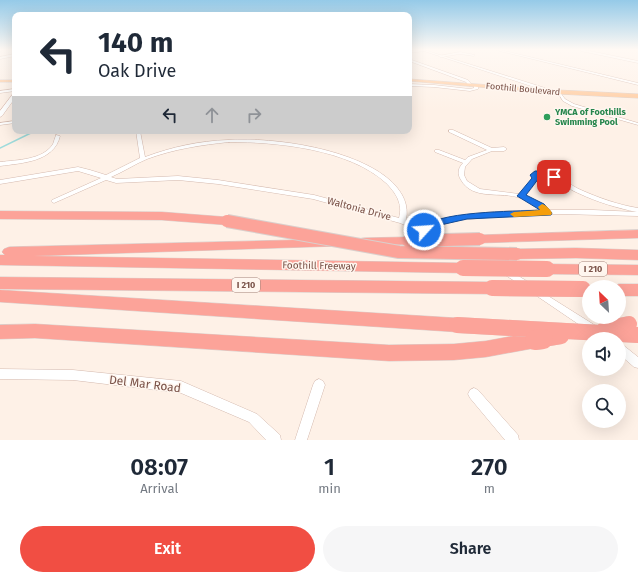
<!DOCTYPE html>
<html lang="en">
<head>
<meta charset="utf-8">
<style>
  body { margin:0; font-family:"Fira Sans",sans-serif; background:#f6f6f7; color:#1f2937; height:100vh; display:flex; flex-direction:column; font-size:15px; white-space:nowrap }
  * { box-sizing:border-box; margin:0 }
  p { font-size:13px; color:#747a83 }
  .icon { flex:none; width:22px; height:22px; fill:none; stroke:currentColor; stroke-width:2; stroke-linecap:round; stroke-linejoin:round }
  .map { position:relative; height:440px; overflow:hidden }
  .sheet { display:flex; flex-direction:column; background:#fff; flex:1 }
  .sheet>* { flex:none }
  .top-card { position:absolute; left:12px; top:12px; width:400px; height:122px; border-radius:8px; box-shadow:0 4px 16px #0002; background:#fff; color:#1f2937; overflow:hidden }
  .needle { width:26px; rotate:335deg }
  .tools { position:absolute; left:582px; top:280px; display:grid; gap:8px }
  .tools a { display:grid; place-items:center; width:44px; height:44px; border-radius:50%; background:#fff; box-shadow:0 4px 16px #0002; font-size:20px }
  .pin { position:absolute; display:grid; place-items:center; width:34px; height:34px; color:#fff; margin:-17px; border-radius:8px; box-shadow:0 2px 6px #0006 }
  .me { position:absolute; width:44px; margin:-22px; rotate:64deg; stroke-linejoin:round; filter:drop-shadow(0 0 3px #0008) }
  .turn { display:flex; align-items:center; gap:14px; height:84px; padding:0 20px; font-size:18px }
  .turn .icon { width:52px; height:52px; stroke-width:2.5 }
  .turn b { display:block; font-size:28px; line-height:34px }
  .lanes { display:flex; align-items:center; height:38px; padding:0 20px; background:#0003; justify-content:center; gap:20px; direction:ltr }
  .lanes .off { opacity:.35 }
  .eta { display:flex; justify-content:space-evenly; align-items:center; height:68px; text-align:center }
  .eta b { font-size:24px; font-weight:600; line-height:28px }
  .primary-button { display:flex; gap:8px; margin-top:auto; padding:8px 20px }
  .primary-button a { flex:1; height:46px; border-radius:24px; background:#f14e43; color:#fff; font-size:16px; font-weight:600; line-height:46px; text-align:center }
  .primary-button a+a { background:#f6f6f7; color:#1f2937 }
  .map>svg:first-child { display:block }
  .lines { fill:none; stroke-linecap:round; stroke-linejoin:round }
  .stream { stroke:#9edcdc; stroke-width:1.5 }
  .minor-casing { stroke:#d4b9ae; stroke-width:1 }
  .tertiary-casing { stroke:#d4b9ae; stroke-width:1 }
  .secondary-casing { stroke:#d9b9ad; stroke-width:1 }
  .primary-casing { stroke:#dacfcc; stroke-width:1 }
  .motorway-casing { stroke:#dacfcc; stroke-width:1 }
  .minor { fill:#fff; fill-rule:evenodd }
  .tertiary { fill:#fff; fill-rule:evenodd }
  .secondary { fill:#fff; fill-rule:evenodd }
  .primary { fill:#ffca9d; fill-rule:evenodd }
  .motorway { fill:#fca399; fill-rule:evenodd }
  .motorway-bridge-far2-casing { stroke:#dacfcc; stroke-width:14; stroke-linecap:butt }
  .motorway-bridge-far1-casing { stroke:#dacfcc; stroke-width:16; stroke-linecap:butt }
  .motorway-bridge-casing { stroke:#dacfcc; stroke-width:20; stroke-linecap:butt }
  .motorway-bridge-far2 { stroke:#fca399; stroke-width:12 }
  .motorway-bridge-far1 { stroke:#fca399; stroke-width:16 }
  .motorway-bridge { stroke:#fca399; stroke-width:20 }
  .route { fill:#1a73e8; stroke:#114b97 }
  .slow { fill:#f59e0b }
  .leisure-dot { fill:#2e9e5b; stroke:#fff6ef; stroke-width:1.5 }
  .labels { text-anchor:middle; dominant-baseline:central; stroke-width:3; stroke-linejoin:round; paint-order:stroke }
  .far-street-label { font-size:9px; fill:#7a5248; stroke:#fff6ef }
  .far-leisure-label { font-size:9px; font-weight:bold; fill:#27864d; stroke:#fff6ef; text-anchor:start }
  .shield { fill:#fff6ef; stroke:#a2837a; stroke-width:1 }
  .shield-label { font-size:9px; font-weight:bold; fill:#7a5248 }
  .street-label { font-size:10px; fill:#7a5248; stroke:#fff6ef }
  .near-street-label { font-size:12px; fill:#7a5248; stroke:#fff6ef }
</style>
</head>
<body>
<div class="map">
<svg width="638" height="440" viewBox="0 0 638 440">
  <rect width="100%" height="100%" fill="#fef1e7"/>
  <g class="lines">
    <!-- stream -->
    <path class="stream" d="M0 148 35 131"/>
    <!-- minor casing -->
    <g class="minor-casing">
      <path id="minor" d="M1 49 2 50 0 52V50Z
        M425 49 424 51 409 53V51Z
        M496 49 638 83V85L496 50Z
        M580 49 638 61V63L581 51Z
        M460 52 475 55 474 56 460 54 440 57 439 56Z
        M15 54V56L0 59V57Z
        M409 59 468 80 472 85 469 86 466 82 409 61Z
        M409 84 434 85 470 89 474 88V86L476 85 478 86V89L470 91 434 87 409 86Z
        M15 89V91L0 93V91Z
        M557 91H559L565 99 574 104 638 123V125L572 106 563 101Z
        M15 121V123L0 125V123Z
        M449 130H453L492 148 504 147 507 149 504 151H492L472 159 465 167 464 175 467 181 480 189 519 194 527 186 532 178 531 175 533 172C552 169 565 183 581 190 599 198 619 205 638 208V216L560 214 491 217 461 220 440 225 429 230 444 236 445 238 444 240H441L400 223 313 199 218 184 178 180 116 183 106 180 54 203 52 202 51 201 52 200 101 178 78 171 0 184V180L78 167 90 170 106 175 140 158 136 131H140L145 157C172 147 199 141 228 140 275 137 357 149 392 182 403 193 409 205 406 220L423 228C456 211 505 211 541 210 536 205 527 200 520 198 501 191 473 201 461 180 457 174 458 168 463 163L435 152V150H439L465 160 468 157 487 150 449 132ZM229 142C277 142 349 149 386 183 396 193 403 204 399 218L314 195 218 180 178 176 117 179 111 177C123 172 135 164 147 159 174 149 201 145 229 142ZM537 175C552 173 565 188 578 193 597 202 617 208 637 212L593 210H549L543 205 525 196 532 188 538 178Z
        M56 135 60 136C54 162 22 163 0 166V162C17 160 43 160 53 144 54 141 55 138 56 135Z
        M505 268 530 283 531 285 530 287 527 288 524 287 502 273 501 271 502 269Z
        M537 289 596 326 598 329 596 332 593 333 590 332 534 294 533 292 534 290Z
        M619 343 623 345 638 357V368L634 367 619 354Z
        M0 369 73 370 181 381 257 414 280 435 281 440H266L249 422 181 393 73 380 0 379Z
        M319 379 323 381 325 385 307 440H295L313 385 315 381Z
        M474 388 478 390 518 435 519 440H505L470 398 468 394 470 390Z"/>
    </g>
    <!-- tertiary casing -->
    <g class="tertiary-casing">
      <path id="tertiary" d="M418 49H421L545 88 548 91 545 92 543 90Z"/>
    </g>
    <!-- secondary casing -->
    <g class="secondary-casing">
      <path id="secondary" d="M13 94H15V98L2 116 0 117V111Z"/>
    </g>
    <!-- primary casing -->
    <g class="primary-casing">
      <path id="primary" d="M409 79 558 90 638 94V98L558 94 409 81Z
        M0 80H15V82H0Z"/>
    </g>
    <!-- motorway casing -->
    <g class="motorway-casing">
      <path id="motorway" d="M0 211 162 212 227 217 231 218 233 221 231 224 227 225 162 220 0 219Z
        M638 230V238L480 243 475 242 474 239 475 236 480 235Z
        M408 237 413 238 414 241 413 244 363 246 358 245 357 242 358 239 363 238Z
        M335 239 340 240 342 243 340 246 34 256 463 263 468 264 470 268 468 272 463 273 0 265V255H5L2 252 4 249 9 247Z
        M576 248 638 250V260L576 258 517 259 512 257 510 254 512 251 517 249Z
        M547 264 638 265V275L547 274 542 273 540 269 542 265Z
        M0 277 492 282 497 284 500 288 497 292 492 294 0 289Z
        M619 284H638V296H619V287H613Z
        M0 290 457 318 463 320 465 325 463 330 457 332 0 302Z
        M35 324 389 345 454 344 486 341 535 332 541 335 544 340 541 345 535 348 486 357 454 360 389 361 35 338 0 339V325Z"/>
    </g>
    <!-- minor -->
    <use href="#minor" class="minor"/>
    <!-- tertiary -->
    <use href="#tertiary" class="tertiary"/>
    <!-- secondary -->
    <use href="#secondary" class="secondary"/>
    <!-- primary -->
    <use href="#primary" class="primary"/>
    <!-- motorway -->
    <use href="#motorway" class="motorway"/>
    <!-- motorway-bridge-far2 casing -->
    <g class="motorway-bridge-far2-casing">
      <path id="motorway-bridge-far2" d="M227 221 399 252 517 254
        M408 241 480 239"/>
    </g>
    <!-- motorway-bridge-far1 casing -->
    <g class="motorway-bridge-far1-casing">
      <path id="motorway-bridge-far1" d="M463 268 547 269
        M492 288 583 289
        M457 325 638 335
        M605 329 629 324
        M537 340 561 336"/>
    </g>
    <!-- motorway-bridge casing -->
    <g class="motorway-bridge-casing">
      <path id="motorway-bridge" d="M535 340 543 339"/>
    </g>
    <!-- motorway-bridge-far2 -->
    <use href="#motorway-bridge-far2" class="motorway-bridge-far2"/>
    <!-- motorway-bridge-far1 -->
    <use href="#motorway-bridge-far1" class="motorway-bridge-far1"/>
    <!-- motorway-bridge -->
    <use href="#motorway-bridge" class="motorway-bridge"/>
  </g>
  <!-- sky -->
  <linearGradient id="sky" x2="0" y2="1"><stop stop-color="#95cae8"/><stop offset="0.45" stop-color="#fff9f4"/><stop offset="1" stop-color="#fff9f4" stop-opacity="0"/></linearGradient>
  <rect width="638" height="110" fill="url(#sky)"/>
  <!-- route -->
  <path class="route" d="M535 171H546L558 177 554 179 542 175H538L539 178 526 195 544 204 552 213 551 215 467 219 436 226 424 233 419 230C435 210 514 212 540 210L517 196 532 178 530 175Z"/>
  <!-- slow -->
  <path class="slow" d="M542 204C546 205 550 209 552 213L551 215 514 217 510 214 514 212 540 210 538 207Z"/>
  <!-- markers -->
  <circle class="leisure-dot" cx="547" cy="117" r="4"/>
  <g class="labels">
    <!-- far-street labels -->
    <g class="far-street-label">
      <text transform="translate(523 89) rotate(5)">Foothill Boulevard</text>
    </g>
    <!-- far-leisure labels -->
    <g class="far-leisure-label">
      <text x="555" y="112">YMCA of Foothills<tspan x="555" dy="10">Swimming Pool</tspan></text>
    </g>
    <!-- shield labels -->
    <g class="shield">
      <rect x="579" y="262" width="28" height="14" rx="3"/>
      <rect x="232" y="278" width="28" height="14" rx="3"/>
    </g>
    <g class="shield-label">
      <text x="593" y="269">I 210</text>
      <text x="246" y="285">I 210</text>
    </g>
    <!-- street labels -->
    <g class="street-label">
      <text transform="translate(359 209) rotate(15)">Waltonia Drive</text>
      <text transform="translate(319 266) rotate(1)">Foothill Freeway</text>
    </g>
    <!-- near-street labels -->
    <g class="near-street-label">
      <text transform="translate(145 384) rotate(7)">Del Mar Road</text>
    </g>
  </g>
</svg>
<div class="tools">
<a><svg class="needle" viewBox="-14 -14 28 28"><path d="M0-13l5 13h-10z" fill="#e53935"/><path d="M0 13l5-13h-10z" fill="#747a83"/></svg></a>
<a><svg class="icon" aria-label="sound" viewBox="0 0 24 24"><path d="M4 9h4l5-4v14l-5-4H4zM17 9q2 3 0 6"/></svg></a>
<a><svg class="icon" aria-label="search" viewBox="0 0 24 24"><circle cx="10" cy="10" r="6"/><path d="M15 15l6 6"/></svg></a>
</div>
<div class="pin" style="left:554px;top:177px;background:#d93025"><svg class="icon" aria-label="arrive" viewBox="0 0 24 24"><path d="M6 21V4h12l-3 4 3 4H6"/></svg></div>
<svg class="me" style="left:424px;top:230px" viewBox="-20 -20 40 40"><circle r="17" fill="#1a73e8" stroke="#fff" stroke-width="3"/><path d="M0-11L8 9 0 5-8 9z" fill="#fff"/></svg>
<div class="top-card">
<div class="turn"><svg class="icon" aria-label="left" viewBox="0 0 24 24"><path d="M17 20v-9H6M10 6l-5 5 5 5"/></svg><div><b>140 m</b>Oak Drive</div></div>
<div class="lanes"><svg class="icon" aria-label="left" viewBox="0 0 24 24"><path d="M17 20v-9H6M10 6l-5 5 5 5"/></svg><svg class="icon off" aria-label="ahead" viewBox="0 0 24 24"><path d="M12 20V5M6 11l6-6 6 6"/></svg><svg class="icon off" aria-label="right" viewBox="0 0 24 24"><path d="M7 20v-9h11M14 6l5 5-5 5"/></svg></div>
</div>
</div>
<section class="sheet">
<div class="eta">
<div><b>08:07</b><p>Arrival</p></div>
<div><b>1</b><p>min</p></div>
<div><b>270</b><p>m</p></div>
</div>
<div class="primary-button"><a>Exit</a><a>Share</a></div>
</section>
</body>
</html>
